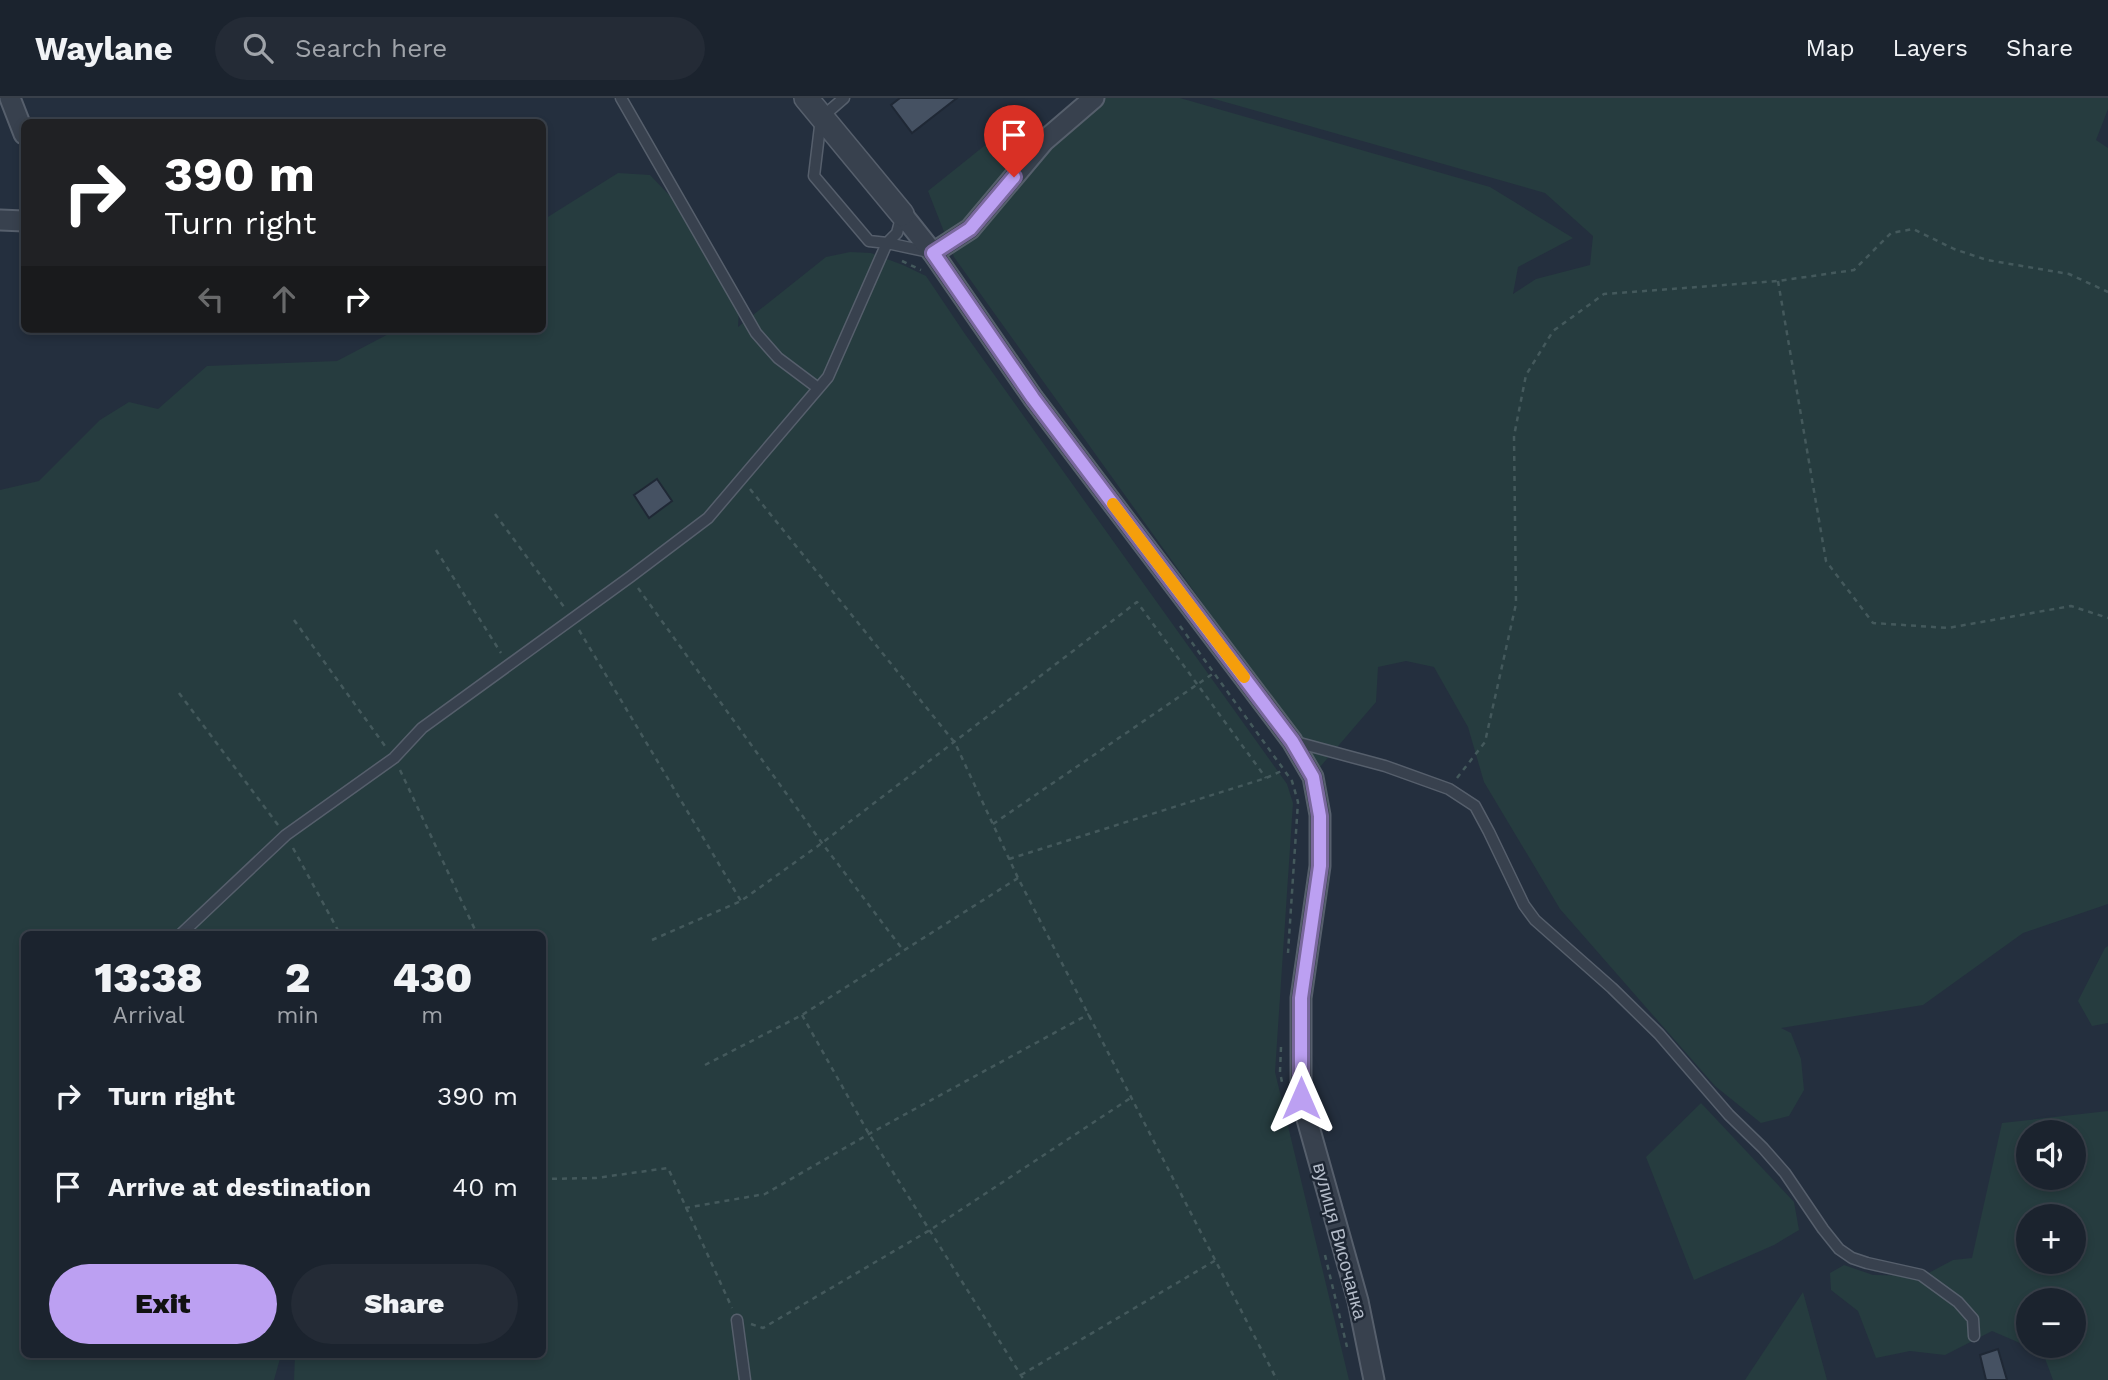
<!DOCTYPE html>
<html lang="en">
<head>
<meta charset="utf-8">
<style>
  body { margin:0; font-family:"Work Sans",sans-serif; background:#242b36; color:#f1f3f6; height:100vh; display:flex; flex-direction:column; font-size:26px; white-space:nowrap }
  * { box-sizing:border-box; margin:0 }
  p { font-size:23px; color:#a0a4aa }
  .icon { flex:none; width:38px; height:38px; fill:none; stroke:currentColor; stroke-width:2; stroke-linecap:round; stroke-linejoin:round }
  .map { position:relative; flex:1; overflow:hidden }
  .details { position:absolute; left:21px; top:833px; width:525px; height:427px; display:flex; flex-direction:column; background:#1b232e; border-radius:10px; box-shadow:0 4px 10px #0003,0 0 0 2px #39404a }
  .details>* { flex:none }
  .banner { position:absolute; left:21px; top:21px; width:525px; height:214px; border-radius:10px; box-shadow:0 4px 10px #0003,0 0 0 2px #39404a; background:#202124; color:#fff; overflow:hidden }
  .tools { position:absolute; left:2016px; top:1022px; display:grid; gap:14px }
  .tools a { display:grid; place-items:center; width:70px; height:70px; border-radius:50%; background:#1b232e; box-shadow:0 4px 10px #0003,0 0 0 2px #39404a; font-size:35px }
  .pin { position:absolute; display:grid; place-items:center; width:60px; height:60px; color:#fff; margin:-72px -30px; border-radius:50% 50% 50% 0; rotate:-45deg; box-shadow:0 0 7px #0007 }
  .pin .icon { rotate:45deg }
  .me { position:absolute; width:77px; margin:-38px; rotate:0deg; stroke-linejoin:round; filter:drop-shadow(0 0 5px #0008) }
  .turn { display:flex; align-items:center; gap:24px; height:147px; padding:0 28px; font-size:32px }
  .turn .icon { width:91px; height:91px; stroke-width:2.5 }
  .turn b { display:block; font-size:49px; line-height:60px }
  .lanes { display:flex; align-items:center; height:66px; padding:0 28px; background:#0003; justify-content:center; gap:35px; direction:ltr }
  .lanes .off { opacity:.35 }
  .eta { display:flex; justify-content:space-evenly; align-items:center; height:119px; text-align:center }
  .eta b { font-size:42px; font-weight:800; line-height:49px }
  .cta { display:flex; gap:14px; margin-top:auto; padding:14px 28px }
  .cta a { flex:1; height:80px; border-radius:42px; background:#bca0f2; color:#111; font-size:28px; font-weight:800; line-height:80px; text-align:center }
  .cta a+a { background:#242b36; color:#f1f3f6 }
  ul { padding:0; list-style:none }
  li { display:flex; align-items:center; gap:21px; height:91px; padding:0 28px }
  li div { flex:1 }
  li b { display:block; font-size:26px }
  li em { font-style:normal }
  header { display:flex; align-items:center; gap:42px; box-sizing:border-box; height:98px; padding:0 35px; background:#1b232e; border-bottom:2px solid #39404a }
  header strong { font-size:33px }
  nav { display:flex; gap:38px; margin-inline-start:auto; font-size:24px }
  .search { width:490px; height:63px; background:#242b36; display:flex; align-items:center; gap:18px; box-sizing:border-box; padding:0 24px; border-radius:38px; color:#a0a4aa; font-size:26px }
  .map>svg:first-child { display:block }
  .green { fill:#263c3f; fill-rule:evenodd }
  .building { fill:#455162; stroke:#1f2835; stroke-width:2 }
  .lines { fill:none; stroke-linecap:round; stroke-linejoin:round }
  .service-casing { stroke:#565f6c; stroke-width:13 }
  .minor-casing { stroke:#565f6c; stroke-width:23 }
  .tertiary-casing { stroke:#565f6c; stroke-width:26 }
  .path { stroke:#44595c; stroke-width:2.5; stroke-dasharray:5 5; stroke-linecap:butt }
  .service { stroke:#38414e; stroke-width:10 }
  .minor { stroke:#38414e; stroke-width:19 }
  .tertiary { stroke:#38414e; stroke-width:23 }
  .route-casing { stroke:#7a689d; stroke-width:18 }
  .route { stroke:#bca0f2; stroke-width:12 }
  .slow { stroke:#f59e0b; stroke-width:12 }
  .labels { text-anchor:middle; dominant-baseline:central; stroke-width:5; stroke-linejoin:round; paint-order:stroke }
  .street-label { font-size:19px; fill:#b4bcc9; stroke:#1d2633 }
</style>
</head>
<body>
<header>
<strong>Waylane</strong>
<div class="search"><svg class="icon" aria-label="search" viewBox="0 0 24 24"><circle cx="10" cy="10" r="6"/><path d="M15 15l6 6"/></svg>Search here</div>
<nav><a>Map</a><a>Layers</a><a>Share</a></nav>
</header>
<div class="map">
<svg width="2108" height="1282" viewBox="0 0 2108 1282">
  <rect width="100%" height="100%" fill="#242f3e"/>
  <!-- green -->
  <path class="green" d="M1101 0H1180L1490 89 1573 140 1518 169 1513 196 1536 181 1590 167 1593 138 1545 95 1211 0H2108V11L2096 42 2108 50V806L2023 835 1923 907 1781 930 1791 935 1801 961 1804 992 1789 1018 1761 1025 1715 988 1560 811 1484 684 1468 629 1434 569 1406 563 1378 569 1376 604 1320 669 954 159 928 93 1014 24 1030 40Z
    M618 75 650 77 672 100 739 212 738 229 826 159 850 154 871 155 903 167 926 178 965 236 1287 686 1293 705 1275 974 1349 1282H294L295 1257 542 1256V836H24V1256L281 1257 274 1282H0V392L39 383 100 322 129 304 158 311 207 268 337 263 398 231H542L543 122Z
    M2108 848V925L2092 928 2078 903 2105 850Z
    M1701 1005 1794 1104 1799 1132 1774 1147 1694 1182 1646 1059Z
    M2108 1013V1282H2053L2043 1255 1992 1233 1945 1257 1910 1253 1876 1260 1858 1213 1831 1192 1830 1175 1844 1167 1873 1177 1923 1178 1953 1162 1972 1160 2002 1025ZM2028 1034H2074V1080H2028ZM2028 1118H2074V1164H2028ZM2028 1202H2074V1248H2028Z
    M1803 1194 1827 1282H1745Z"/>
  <!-- building -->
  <path class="building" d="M900 0H957L912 35 891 7Z
    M657 381 672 403 649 420 634 397Z
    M1998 1251 2007 1282H1986L1980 1257Z"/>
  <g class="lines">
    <!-- service casing -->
    <g class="service-casing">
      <path id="service" d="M621 0 756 235 778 260 818 290
        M844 0 821 20 814 78 869 143 887 145 897 135 902 116
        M1292 643 1385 668 1449 691 1475 708 1489 734 1524 807 1535 822 1612 890 1659 936 1729 1017 1763 1050 1785 1075 1823 1131 1839 1151 1852 1160 1867 1165 1921 1177 1958 1204 1973 1221 1974 1238
        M181 836 286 737 394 660 422 630 630 479 708 420 828 279 887 145 929 154
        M737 1222 745 1282"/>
    </g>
    <!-- minor casing -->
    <g class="minor-casing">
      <path id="minor" d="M10 0 24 36
        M902 116 933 155 1033 300 1292 643 1313 679 1320 717V768L1301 900V1000L1358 1203 1374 1282
        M0 122 24 123
        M933 155 970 131 1044 43 1094 0"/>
    </g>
    <!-- tertiary casing -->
    <g class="tertiary-casing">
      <path id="tertiary" d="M806 0 902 116"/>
    </g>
    <!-- path -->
    <path class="path" d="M902 163 921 172
      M1778 183 1826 463 1873 525 1948 530 2071 508 2108 520
      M750 391 955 645 1018 780 1277 1282
      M495 416 564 509
      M436 452 501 555
      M638 490 822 745 903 852
      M294 522 385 648
      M1180 528 1292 683 1298 704 1288 855
      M579 532 741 803
      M179 595 278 727
      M400 672 477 836
      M1457 680 1485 644 1516 506 1514 338 1526 277 1553 233 1604 196 1778 183 1854 172 1891 135 1913 131 1954 151 1987 162 2069 176 2108 194
      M993 726 1214 575
      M293 750 340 836
      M1009 761 1266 680 1284 672
      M652 842 741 803 822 745 1137 504 1266 680
      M802 917 869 1036 1024 1282
      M1281 949 1280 974 1282 984
      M705 967 802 917 1018 780
      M542 1081 596 1080 668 1070 732 1210
      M685 1110 765 1096 869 1036 1089 916
      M1325 1157 1347 1249
      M751 1226 763 1230 930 1132 1132 999
      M1021 1277 1216 1162"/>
    <!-- service -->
    <use href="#service" class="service"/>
    <!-- minor -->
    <use href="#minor" class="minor"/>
    <!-- tertiary -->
    <use href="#tertiary" class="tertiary"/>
  </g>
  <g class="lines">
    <!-- route casing -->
    <g class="route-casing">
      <path id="route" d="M1014 79 970 131 933 155 1033 300 1292 643 1313 679 1320 718V768L1301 900V1000"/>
    </g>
    <!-- route -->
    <use href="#route" class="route"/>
    <!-- slow -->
    <path class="slow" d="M1113 406 1244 579"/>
  </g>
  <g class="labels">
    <!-- street labels -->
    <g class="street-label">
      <text transform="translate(1340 1143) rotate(75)">вулиця Височанка</text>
    </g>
  </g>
</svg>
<div class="tools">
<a><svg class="icon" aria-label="sound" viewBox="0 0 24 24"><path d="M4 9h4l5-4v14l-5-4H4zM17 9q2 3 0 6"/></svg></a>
<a>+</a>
<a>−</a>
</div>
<div class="pin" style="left:1014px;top:79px;background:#d93025"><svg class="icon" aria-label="arrive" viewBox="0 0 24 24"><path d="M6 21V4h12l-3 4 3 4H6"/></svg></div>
<svg class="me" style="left:1301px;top:1000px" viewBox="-20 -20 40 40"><path d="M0-17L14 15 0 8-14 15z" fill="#bca0f2" stroke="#fff" stroke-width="4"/></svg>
<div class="banner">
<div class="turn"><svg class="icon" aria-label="right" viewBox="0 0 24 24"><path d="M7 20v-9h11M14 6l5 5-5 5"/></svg><div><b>390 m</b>Turn right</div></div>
<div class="lanes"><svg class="icon off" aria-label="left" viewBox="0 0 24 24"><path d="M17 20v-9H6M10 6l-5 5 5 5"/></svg><svg class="icon off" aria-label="ahead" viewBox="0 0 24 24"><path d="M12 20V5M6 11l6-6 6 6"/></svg><svg class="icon" aria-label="right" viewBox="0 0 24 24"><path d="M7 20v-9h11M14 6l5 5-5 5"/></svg></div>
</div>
<section class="details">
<div class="eta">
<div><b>13:38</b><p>Arrival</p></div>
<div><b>2</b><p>min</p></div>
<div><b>430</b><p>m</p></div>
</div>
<ul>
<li><svg class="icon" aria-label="right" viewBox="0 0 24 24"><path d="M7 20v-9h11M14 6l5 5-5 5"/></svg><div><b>Turn right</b></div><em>390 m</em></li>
<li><svg class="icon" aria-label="arrive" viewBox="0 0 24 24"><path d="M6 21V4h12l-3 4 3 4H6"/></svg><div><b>Arrive at destination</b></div><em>40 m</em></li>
</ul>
<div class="cta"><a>Exit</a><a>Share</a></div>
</section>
</div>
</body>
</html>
